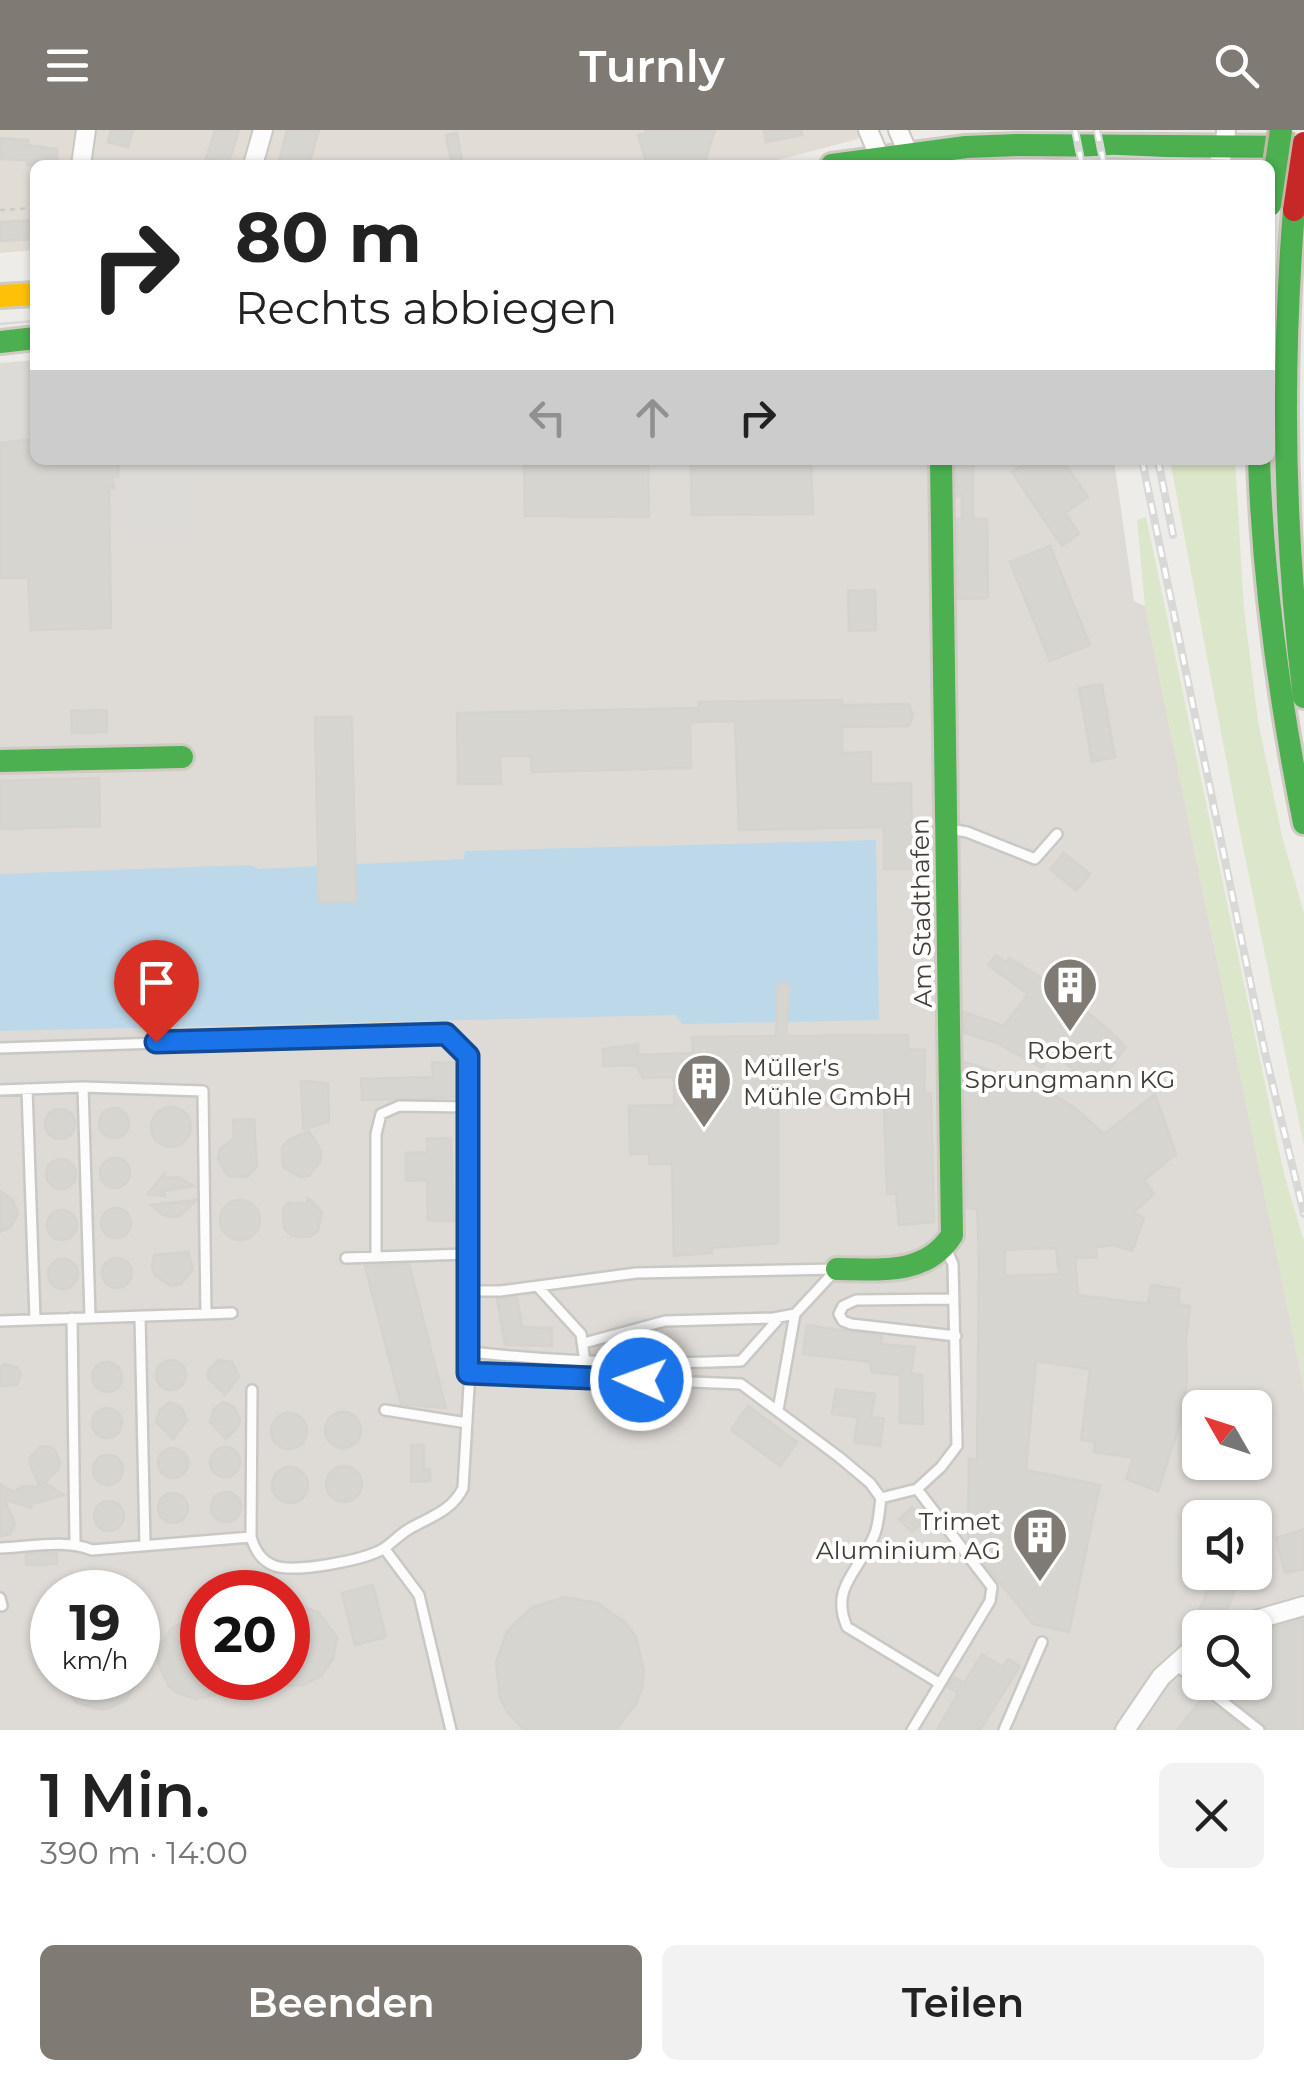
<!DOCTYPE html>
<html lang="de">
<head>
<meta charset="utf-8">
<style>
  body { margin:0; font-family:Montserrat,sans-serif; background:#f2f2f2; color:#222; height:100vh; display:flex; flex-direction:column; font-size:38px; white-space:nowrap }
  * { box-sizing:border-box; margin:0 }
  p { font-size:32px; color:#767676 }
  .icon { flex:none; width:55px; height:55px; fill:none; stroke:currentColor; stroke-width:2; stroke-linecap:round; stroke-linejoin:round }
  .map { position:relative; height:1600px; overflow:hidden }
  .details { display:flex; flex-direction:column; background:#fff; flex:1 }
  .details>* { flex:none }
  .top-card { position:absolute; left:30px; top:30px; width:1245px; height:305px; border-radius:15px; box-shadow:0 2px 8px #0004; background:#fff; color:#222; overflow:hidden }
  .needle { width:65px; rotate:309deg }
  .tools { position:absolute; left:1182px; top:1260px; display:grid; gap:20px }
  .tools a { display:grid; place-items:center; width:90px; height:90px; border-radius:15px; background:#fff; box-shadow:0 2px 8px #0004; font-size:50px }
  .speed { position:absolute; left:30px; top:1440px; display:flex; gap:20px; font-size:50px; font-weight:700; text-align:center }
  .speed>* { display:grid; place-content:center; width:130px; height:130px; border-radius:50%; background:#fff; box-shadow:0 2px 8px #0004; line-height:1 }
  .speed small { font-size:25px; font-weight:400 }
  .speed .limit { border:15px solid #d22; background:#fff; color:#111 }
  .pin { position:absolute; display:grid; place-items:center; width:85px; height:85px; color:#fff; margin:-102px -42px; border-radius:50% 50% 50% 0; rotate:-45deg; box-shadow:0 0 10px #0007 }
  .pin .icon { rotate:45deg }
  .me { position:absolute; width:110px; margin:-55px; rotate:272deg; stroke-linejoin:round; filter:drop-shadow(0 0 8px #0008) }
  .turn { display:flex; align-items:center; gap:35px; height:210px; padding:0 40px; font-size:45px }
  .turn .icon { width:130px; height:130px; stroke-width:2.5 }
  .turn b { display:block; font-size:70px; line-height:85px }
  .lanes { display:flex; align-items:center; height:95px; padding:0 40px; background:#0003; justify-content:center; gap:50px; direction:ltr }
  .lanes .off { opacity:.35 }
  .round { display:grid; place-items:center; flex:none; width:105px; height:105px; border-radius:15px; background:#f2f2f2 }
  .summary { display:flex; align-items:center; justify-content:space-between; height:170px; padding:0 40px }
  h1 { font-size:60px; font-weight:600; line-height:75px }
  .cta { display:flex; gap:20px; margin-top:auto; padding:20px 40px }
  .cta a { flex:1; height:115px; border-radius:15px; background:#7f7a74; color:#fff; font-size:40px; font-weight:600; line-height:115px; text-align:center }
  .cta a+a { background:#f2f2f2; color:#222 }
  header { display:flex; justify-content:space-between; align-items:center; height:130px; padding:0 40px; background:#7f7a74; color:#fff; font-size:45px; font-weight:600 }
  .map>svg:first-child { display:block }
  .residential { fill:#e1ddd5 }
  .industrial { fill:#dedbd6; fill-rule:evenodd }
  .green { fill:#dce6ca }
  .parking { fill:#dddbd8 }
  .water { fill:#bcd8e9 }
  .building { fill:#d7d5d0; stroke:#d6d3ce; stroke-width:2.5; fill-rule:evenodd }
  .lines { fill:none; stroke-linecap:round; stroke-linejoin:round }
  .lane-casing { stroke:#cac8c4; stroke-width:14 }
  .street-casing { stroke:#cac8c4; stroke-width:22 }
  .fast-casing { stroke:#cfcbc2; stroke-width:28 }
  .slow-casing { stroke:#cfcbc2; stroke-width:28 }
  .path { stroke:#cccac6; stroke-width:2.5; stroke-dasharray:5 5; stroke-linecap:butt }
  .lane { stroke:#fcfcfc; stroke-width:9 }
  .street { stroke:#fcfcfc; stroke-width:18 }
  .fast { stroke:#4caf50; stroke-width:22 }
  .slow { stroke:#ffc107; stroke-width:22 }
  .tram { stroke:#d8d8d7; stroke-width:2.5 }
  .rail-casing { stroke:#d8d8d7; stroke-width:8 }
  .rail { stroke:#fff; stroke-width:4; stroke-dasharray:11; stroke-linecap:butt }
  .fast-bridge-casing { stroke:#c4b8a5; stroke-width:28; stroke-linecap:butt }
  .jam-bridge-casing { stroke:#c4b8a5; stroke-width:28; stroke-linecap:butt }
  .fast-bridge { stroke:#4caf50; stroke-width:22 }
  .jam-bridge { stroke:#c62828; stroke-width:22 }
  .route-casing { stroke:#114b97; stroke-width:25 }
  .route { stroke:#1a73e8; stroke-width:18 }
  .labels { text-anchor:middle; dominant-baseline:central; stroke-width:8; stroke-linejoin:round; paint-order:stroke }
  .street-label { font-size:25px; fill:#433d35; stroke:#fff }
  .poi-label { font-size:25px; fill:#433d35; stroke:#fff }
</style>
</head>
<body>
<header><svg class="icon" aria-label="menu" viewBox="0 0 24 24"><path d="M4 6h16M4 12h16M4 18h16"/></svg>Turnly<svg class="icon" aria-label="search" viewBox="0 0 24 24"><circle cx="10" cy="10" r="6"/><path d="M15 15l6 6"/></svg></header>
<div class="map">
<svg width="1304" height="1600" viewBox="0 0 1304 1600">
  <rect width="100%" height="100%" fill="#eeece8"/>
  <!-- residential -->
  <path class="residential" d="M0 0H865L866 2 858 9 759 35H35V120L0 123Z"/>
  <!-- industrial -->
  <path class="industrial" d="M35 230V330H1114L1134 471 1145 476 1304 1258V1600H0V233ZM1200 1278H1255V1332H1200ZM1200 1388H1255V1442H1200ZM52 1462H138V1548H52ZM202 1462H288V1548H202ZM1200 1498H1255V1552H1200Z"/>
  <!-- green -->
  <path class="green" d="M1170 330H1235L1244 479 1258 591 1282 706 1304 783V1016L1238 692Z
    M1146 387 1284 1044 1304 1111V1258L1145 476 1137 390Z"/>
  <!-- parking -->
  <path class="parking" d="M35 245V302L0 305V248Z
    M122 330H190V401L123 404Z"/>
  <!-- water -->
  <path class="water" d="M876 710 879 890 682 894 675 885 0 901V744L250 735 259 739 464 729 465 721Z"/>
  <!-- building -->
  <path class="building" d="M111 0H133L128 17 108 12Z
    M215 0H239L228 35H204Z
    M287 0H319L309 35H278Z
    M645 0H715L704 35H647L638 5 646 3Z
    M764 0H801L802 5 766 12Z
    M457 3 463 35H452L446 5Z
    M0 8 28 10V15L57 19V34L27 35V30L0 29Z
    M35 90V109L0 111V92Z
    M35 309V330H119L118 347 112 346 114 358 109 357 111 498 31 500 28 448H0V313Z
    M524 330H648L649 387 525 386Z
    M691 330H811L813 384 692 385Z
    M956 330H973V389H987L988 468 958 469 957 389H962V366H957Z
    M1018 330H1062L1088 367 1065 383 1079 404 1062 416 1012 342 1022 335Z
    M1050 416 1090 515 1050 531 1010 432Z
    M875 460 876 500 849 501 848 461Z
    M1102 554 1115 627 1092 632 1079 558Z
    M842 570V575L909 574 913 585 909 596 842 597V623L871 622V654L911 653 912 713H927L928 738 884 739V697L739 700 735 591 690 592 691 638 532 642 531 626H500L501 654H458L457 583 699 578V572Z
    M102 580 107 581V602L72 603 71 581Z
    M315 587H352L356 771 319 772Z
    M99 648 100 696 0 699V651Z
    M1064 723 1090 744 1076 761 1050 739Z
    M996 825 1006 832 1009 828 1040 847 1100 892 1126 917 1095 959 1054 923 1042 938 997 913 964 903V882L1004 896 1028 864 988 835Z
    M778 854H789L786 906 908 905V919L925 920 924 963H931L934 1092 899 1095 896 1064H887L884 975H778V1113L712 1118V1123L674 1126 672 1034H649V1024H630L629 976 674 975V947L643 948 636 935 603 936V919L638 914V925L693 923 692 907 776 906Z
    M460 932V967L362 970 361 949 433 947 432 933Z
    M965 932 1007 946 1033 951 1076 979 1104 1004 1155 964 1176 1024 1144 1050 1154 1064 1134 1082 1144 1088 1132 1121 1113 1115 1096 1117 1097 1127 1075 1128 1078 1165 1148 1174 1151 1155 1180 1159 1178 1174 1190 1176 1186 1210 1187 1251 1182 1287 1158 1361 1126 1349 1133 1328 1094 1322 1095 1312 1081 1310 1090 1239 1036 1231 1026 1340 1100 1355 1069 1502 1033 1494 968 1413 969 1328 977 1330 979 1128 977 1079 967 1078ZM1056 1118 1059 1144 1005 1146V1120Z
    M301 951 328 953 329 992 303 999Z
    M151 997a20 20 0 1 1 40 0a20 20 0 1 1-40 0Z
    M99 993a15 15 0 1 1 30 0a15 15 0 1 1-30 0Z
    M45 994a15 15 0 1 1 30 0a15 15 0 1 1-30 0Z
    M254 989 257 1036 247 1047 228 1046 218 1029 220 1019 234 1008 233 990Z
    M309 1001 321 1021V1030L309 1046 300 1047 283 1037 282 1018 288 1010Z
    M451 1008 454 1091 428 1090 427 1050 406 1051V1023L427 1022V1009Z
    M100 1043a15 15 0 1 1 30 0a15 15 0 1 1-30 0Z
    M46 1044a15 15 0 1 1 30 0a15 15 0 1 1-30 0Z
    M164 1044V1048L178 1047 194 1056 164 1061 165 1066 148 1064Z
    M0 1061 12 1069 18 1083 11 1097 0 1102Z
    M308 1068 322 1082 318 1101 310 1107 291 1106 284 1098 283 1079 288 1073 307 1074Z
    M220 1090a20 20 0 1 1 40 0a20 20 0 1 1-40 0Z
    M196 1070 180 1086 170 1087 161 1084 151 1075Z
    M101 1093a15 15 0 1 1 30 0a15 15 0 1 1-30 0Z
    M47 1095a15 15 0 1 1 30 0a15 15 0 1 1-30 0Z
    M188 1122 193 1139 181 1154 171 1156 155 1146 152 1137 154 1125Z
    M102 1143a15 15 0 1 1 30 0a15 15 0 1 1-30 0Z
    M48 1144a15 15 0 1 1 30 0a15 15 0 1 1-30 0Z
    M409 1134 446 1278 401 1274 365 1136Z
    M517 1167 522 1197 552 1198V1216L505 1215 497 1169Z
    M807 1195 882 1206 881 1214 915 1217 911 1243 922 1245 923 1294 900 1293V1245L872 1242 870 1232 803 1224Z
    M156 1245a15 15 0 1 1 30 0a15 15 0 1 1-30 0Z
    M218 1230 232 1232 239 1246 225 1265 208 1248V1241Z
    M92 1247a15 15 0 1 1 30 0a15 15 0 1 1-30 0Z
    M4 1234 17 1237 21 1243 17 1255 0 1256V1238Z
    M836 1259 875 1264 871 1287 884 1289 880 1316 854 1312 858 1287 832 1284Z
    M170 1272 181 1277 187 1290 173 1309 156 1292 160 1279Z
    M223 1272 234 1277 240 1290 238 1297 226 1309 210 1292 214 1279Z
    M748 1276 797 1312 780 1336 731 1300Z
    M92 1293a15 15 0 1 1 30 0a15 15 0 1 1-30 0Z
    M325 1300a18 18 0 1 1 36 0a18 18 0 1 1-36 0Z
    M271 1301a18 18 0 1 1 36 0a18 18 0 1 1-36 0Z
    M411 1315H424V1339H430V1351L411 1352Z
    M47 1316 54 1319 60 1332 58 1339 45 1353 64 1365 32 1374 31 1378 4 1369 15 1394 10 1404 0 1407V1354L14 1362 22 1356 40 1357 30 1335V1327L40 1317Z
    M210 1332a15 15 0 1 1 30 0a15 15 0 1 1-30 0Z
    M158 1333a15 15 0 1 1 30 0a15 15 0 1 1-30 0Z
    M93 1340a15 15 0 1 1 30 0a15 15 0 1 1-30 0Z
    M326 1354a18 18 0 1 1 36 0a18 18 0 1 1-36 0Z
    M272 1355a18 18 0 1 1 36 0a18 18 0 1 1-36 0Z
    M211 1377a15 15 0 1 1 30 0a15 15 0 1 1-30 0Z
    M158 1378a15 15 0 1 1 30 0a15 15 0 1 1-30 0Z
    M94 1386a15 15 0 1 1 30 0a15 15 0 1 1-30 0Z
    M912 1377 925 1390 912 1402 899 1389Z
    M1304 1399V1439L1285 1443 1276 1408Z
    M57 1423V1434L26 1435V1424Z
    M1216 1442H1243L1226 1482 1216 1479 1209 1494 1189 1502Z
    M373 1455 386 1507 355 1515 342 1463Z
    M565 1467 598 1473 626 1493 636 1507 644 1541 642 1558 636 1574 615 1600H524L508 1583 500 1567 496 1533 507 1501 532 1477Z
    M298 1475 318 1482 337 1507 333 1529 321 1546 303 1555 288 1556V1476Z
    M202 1488V1548H234L215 1565 195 1569 175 1562 168 1555 157 1531 160 1515 172 1498 190 1489Z
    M1304 1489V1600H1267L1264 1594 1235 1571 1249 1552H1255V1503Z
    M982 1524 1003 1537 1008 1529 1020 1536 980 1600H937L958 1563 948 1557 954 1547 964 1553Z
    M60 1548H140L126 1570 107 1579H97L77 1573 63 1557Z
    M1202 1569 1226 1584 1246 1600H1177Z"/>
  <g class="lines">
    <!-- lane casing -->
    <g class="lane-casing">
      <path id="lane" d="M949 699 967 702 1035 729 1057 704
        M0 918 446 904 468 926 471 1222 463 1358C452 1381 430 1387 409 1399 399 1405 392 1413 383 1419 364 1430 297 1443 275 1436 261 1431 255 1420 251 1407L92 1420C66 1409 29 1417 0 1418
        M83 957 90 1186
        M27 959 35 1189
        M0 960 83 957 203 961 206 1184
        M376 1127V1004L381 984 399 976 466 977
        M346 1128 467 1124
        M538 1157 581 1204 585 1232
        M469 1161H500L636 1143 835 1139
        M953 1169 856 1170 843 1176 839 1184 843 1191 851 1194 956 1206
        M140 1186 145 1415
        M72 1188 75 1413
        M0 1191 232 1183
        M584 1213 665 1191 774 1188 795 1184
        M471 1222C561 1232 650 1235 741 1231L780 1187
        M468 1243 741 1254 839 1327 870 1353 881 1368 917 1359 941 1337 957 1316 953 1134 947 1121
        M385 1280 467 1293
        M778 1280 795 1184 835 1141
        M881 1368C879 1381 879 1397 873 1408 858 1442 830 1458 847 1497L939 1553
        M251 1407 252 1260
        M384 1418 419 1465 451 1600
        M0 1468 2 1476
        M1175 1534 1259 1600
        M912 1600 990 1471 992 1457 917 1359
        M1004 1600 1042 1512"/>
    </g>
    <!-- street casing -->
    <g class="street-casing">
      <path id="street" d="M868 0 883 35
        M898 0 912 32
        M81 35 86 0
        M253 35 263 0
        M1218 35 1225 17 1226 0
        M1227 1498 1304 1476
        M1125 1600 1161 1547 1200 1512"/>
    </g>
    <!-- fast casing -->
    <g class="fast-casing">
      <path id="fast" d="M832 35 966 17 1017 15 1299 17
        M1294 80C1281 244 1283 404 1304 567
        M0 212 35 208
        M1259 330C1263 453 1280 573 1304 693
        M0 631 182 627
        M837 1139C880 1139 926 1146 952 1105L941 330"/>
    </g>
    <!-- slow casing -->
    <g class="slow-casing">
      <path id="slow" d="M0 166 35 164"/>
    </g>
    <!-- path -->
    <path class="path" d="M0 80 35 78"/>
    <!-- lane -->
    <use href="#lane" class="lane"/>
    <!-- street -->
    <use href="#street" class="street"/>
    <!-- fast -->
    <use href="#fast" class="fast"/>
    <!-- slow -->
    <use href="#slow" class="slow"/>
    <!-- tram -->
    <path class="tram" d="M991 35 1113 26 1304 34
      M0 194 35 191"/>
    <!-- rail casing -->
    <g class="rail-casing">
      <path id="rail" d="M1075 0 1082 35
        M1097 0 1104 35
        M1142 330 1265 923 1304 1084
        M1158 330 1173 405"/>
    </g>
    <!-- rail -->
    <use href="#rail" class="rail"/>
    <!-- fast-bridge casing -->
    <g class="fast-bridge-casing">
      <path id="fast-bridge" d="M1270 75 1281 0"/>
    </g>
    <!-- jam-bridge casing -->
    <g class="jam-bridge-casing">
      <path id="jam-bridge" d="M1294 80 1304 13"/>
    </g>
    <!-- fast-bridge -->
    <use href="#fast-bridge" class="fast-bridge"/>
    <!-- jam-bridge -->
    <use href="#jam-bridge" class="jam-bridge"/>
  </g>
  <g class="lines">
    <!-- route casing -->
    <g class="route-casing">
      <path id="route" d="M156 912 446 904 468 926V1243L641 1250"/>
    </g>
    <!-- route -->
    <use href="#route" class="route"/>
  </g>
  <!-- icons -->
  <defs>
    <g id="building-pin" transform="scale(2.875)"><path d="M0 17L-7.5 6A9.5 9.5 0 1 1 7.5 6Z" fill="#7f7a74" stroke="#fff"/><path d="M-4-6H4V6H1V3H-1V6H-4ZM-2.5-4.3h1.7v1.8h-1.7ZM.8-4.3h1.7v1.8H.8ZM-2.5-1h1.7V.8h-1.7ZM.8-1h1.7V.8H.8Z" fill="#fff"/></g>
  </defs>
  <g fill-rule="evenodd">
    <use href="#building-pin" x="1070" y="855"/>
    <use href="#building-pin" x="704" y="951"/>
    <use href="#building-pin" x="1040" y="1405"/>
  </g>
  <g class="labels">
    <!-- street labels -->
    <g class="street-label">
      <text transform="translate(921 783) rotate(-91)">Am Stadthafen</text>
    </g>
    <!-- poi labels -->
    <g class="poi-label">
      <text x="1070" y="920">Robert<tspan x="1070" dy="29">Sprungmann KG</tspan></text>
      <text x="743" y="937" text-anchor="start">Müller's<tspan x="743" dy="29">Mühle GmbH</tspan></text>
      <text x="1001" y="1391" text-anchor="end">Trimet<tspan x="1001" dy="29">Aluminium AG</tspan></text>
    </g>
  </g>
</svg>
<div class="tools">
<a><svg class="needle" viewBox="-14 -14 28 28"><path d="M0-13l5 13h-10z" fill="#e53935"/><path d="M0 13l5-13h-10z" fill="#767676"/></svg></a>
<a><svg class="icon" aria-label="sound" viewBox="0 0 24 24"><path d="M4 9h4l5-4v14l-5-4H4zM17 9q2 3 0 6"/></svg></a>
<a><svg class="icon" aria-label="search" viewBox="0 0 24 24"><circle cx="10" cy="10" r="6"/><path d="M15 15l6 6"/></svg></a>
</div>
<div class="speed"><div>19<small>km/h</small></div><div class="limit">20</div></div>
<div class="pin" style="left:156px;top:912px;background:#d93025"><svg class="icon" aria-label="arrive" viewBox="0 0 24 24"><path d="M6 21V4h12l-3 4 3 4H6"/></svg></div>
<svg class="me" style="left:641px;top:1250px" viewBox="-20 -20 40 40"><circle r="17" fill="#1a73e8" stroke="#fff" stroke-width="3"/><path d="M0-11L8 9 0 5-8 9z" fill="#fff"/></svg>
<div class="top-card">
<div class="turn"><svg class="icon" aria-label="right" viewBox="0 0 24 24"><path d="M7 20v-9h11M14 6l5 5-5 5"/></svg><div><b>80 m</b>Rechts abbiegen</div></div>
<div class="lanes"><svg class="icon off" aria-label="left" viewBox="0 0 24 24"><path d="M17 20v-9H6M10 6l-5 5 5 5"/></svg><svg class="icon off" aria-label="ahead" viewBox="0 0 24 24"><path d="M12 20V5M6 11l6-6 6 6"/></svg><svg class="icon" aria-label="right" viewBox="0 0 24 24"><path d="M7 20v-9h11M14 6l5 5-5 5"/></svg></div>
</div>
</div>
<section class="details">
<div class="summary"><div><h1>1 Min.</h1><p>390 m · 14:00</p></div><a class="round"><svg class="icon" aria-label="close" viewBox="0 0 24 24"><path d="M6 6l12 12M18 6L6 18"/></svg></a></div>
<div class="cta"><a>Beenden</a><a>Teilen</a></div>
</section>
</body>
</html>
